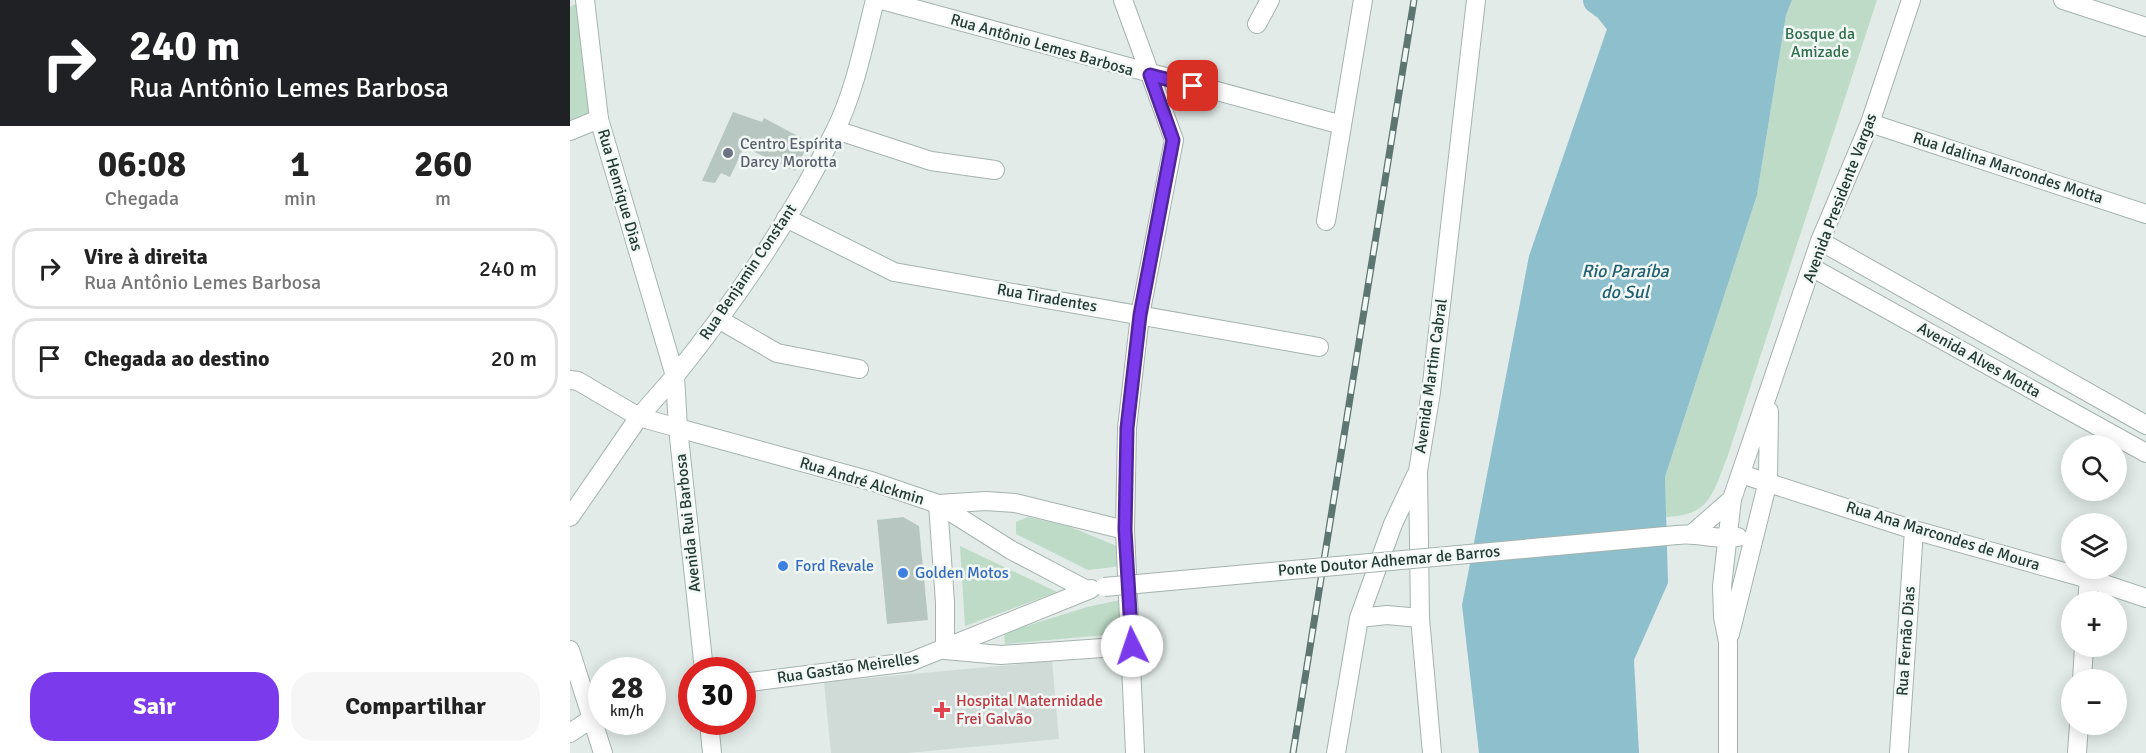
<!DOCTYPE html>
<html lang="pt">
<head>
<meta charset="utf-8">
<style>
  body { margin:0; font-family:Signika,sans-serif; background:#f6f6f6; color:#222; height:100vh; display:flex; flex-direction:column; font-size:22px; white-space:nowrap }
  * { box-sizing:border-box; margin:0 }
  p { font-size:20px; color:#767676 }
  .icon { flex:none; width:33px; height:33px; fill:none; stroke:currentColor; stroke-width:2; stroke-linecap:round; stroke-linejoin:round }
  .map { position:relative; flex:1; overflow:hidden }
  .sheet { display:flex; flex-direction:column; background:#fff; width:570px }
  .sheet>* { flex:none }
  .top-card { background:#202124; color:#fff; overflow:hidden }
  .buttons { position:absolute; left:1491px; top:435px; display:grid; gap:12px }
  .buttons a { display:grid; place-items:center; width:66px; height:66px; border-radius:50%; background:#fff; box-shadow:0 3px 15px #0003; font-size:30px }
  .speed { position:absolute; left:18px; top:657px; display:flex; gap:12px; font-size:30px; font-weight:700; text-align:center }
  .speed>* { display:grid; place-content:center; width:78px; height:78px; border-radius:50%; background:#fff; box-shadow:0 3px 15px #0003; line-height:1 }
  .speed small { font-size:15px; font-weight:400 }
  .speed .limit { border:9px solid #d22; background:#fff; color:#111 }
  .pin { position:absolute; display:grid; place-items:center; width:51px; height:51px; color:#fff; margin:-26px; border-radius:12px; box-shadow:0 3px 9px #0006 }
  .me { position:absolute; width:66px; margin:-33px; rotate:356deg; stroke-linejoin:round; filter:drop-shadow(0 0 4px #0008) }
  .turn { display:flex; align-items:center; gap:21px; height:126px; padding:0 30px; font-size:27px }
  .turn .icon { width:78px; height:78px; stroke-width:2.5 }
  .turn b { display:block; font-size:42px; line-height:51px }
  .eta { display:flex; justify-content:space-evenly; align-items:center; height:102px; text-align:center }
  .eta b { font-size:36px; font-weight:700; line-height:42px }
  .primary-button { display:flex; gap:12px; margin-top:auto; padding:12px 30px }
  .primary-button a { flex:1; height:69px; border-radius:24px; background:#7c3aed; color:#fff; font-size:24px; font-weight:700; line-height:69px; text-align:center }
  .primary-button a+a { background:#f6f6f6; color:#222 }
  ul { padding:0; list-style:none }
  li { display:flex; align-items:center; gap:18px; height:81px; margin:0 12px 9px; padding:0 18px; border:3px solid #e0e0e0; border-radius:24px }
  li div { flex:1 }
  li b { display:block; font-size:22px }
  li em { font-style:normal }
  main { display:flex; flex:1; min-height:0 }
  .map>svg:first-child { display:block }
  .built { fill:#d0dbd7 }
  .green { fill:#bddbc6 }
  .water { fill:#8ebfcc }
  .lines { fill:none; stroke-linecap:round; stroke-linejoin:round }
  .river { stroke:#8ebfcc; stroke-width:28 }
  .building { fill:#b8c6c1 }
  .minor-casing { stroke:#a5b3af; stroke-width:20 }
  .tertiary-casing { stroke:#a5b3af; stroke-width:20 }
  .secondary-casing { stroke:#a2b6b0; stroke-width:20 }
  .minor { stroke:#fff; stroke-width:18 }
  .tertiary { stroke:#fff; stroke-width:18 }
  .secondary { stroke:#fff; stroke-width:18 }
  .rail-casing { stroke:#5e7671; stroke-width:7 }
  .rail { stroke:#f2f8f5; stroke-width:4.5; stroke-dasharray:14; stroke-linecap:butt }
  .tertiary-bridge-casing { stroke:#a5b3af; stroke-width:20; stroke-linecap:butt }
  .tertiary-bridge { stroke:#fff; stroke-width:18 }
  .route-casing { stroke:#51269a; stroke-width:15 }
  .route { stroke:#7c3aed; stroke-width:10 }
  .worship-dot { fill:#6b7280; stroke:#f2f8f5; stroke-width:2 }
  .shop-dot { fill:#3f7fe0; stroke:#f2f8f5; stroke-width:2 }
  .health-dot { fill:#e0444e; stroke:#f2f8f5; stroke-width:2 }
  .labels { text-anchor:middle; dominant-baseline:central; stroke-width:5; stroke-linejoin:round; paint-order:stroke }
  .park-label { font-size:16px; fill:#316e4c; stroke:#f2f8f5 }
  .street-label { font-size:16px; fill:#243b36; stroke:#f2f8f5 }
  .worship-label { font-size:16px; fill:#5b616d; stroke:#f2f8f5; text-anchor:start }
  .shop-label { font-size:16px; fill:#366cbe; stroke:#f2f8f5; text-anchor:start }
  .health-label { font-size:16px; fill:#be3a42; stroke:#f2f8f5; text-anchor:start }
  .water-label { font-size:18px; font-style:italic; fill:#226072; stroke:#f2f8f5 }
</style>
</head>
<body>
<main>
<section class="sheet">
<div class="top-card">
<div class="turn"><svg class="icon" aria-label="right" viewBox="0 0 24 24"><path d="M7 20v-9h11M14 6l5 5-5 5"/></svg><div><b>240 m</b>Rua Antônio Lemes Barbosa</div></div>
</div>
<div class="eta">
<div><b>06:08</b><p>Chegada</p></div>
<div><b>1</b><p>min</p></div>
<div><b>260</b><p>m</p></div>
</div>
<ul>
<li><svg class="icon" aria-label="right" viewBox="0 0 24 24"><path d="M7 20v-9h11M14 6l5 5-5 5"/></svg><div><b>Vire à direita</b><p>Rua Antônio Lemes Barbosa</p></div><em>240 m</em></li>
<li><svg class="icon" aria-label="arrive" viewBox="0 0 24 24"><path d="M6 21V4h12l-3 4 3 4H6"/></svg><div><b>Chegada ao destino</b></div><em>20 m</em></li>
</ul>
<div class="primary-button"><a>Sair</a><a>Compartilhar</a></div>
</section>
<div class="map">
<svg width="1576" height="753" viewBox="0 0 1576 753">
  <rect width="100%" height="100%" fill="#e2ebe8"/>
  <!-- built -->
  <path class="built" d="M482 661 489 739 337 753H261L254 682Z"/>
  <!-- green -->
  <path class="green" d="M1222 0H1307L1157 458C1142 494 1141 515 1096 517L1095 477 1187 195 1216 15Z
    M7 3 24 113 0 123V7Z
    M458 517 498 526 549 547 552 566 518 570 446 534V522Z
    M390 546 487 592 395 626Z
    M555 599 556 633 435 644 434 633 517 607Z"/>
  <!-- water -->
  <path class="water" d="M1047 0H1222L1216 15 1187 195 1095 477 1098 583 1064 660 1069 753H909L892 605 959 256Z"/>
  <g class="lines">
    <!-- river -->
    <path class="river" d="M1027 0 1038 8 1067 45"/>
  </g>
  <!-- building -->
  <path class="building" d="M163 112 192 122 194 118 239 142 225 171 174 147 160 177 151 173 145 183 132 181Z
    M333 517 349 526 358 620 317 624 307 520Z"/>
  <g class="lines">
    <!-- minor casing -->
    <g class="minor-casing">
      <path id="minor" d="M312 0 772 125
        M553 0 604 140 570 315 557 428 555 530 565 753
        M1493 0 1576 27
        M687 24 700 0
        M1300 123 1576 214
        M266 130 361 161 425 170
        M0 131 29 119
        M216 218 324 272 749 347
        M756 221 793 0
        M150 320 207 353 289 369
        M0 380 8 381 69 417 108 428
        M1171 474 1344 530 1519 579 1576 598
        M0 517 69 417 105 376
        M555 530 445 503 416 501 368 504 375 602V650L431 655 562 646
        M1517 602 1519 579
        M0 650 33 753
        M1512 680 1514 646
        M0 733 21 719
        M1329 753 1344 530
        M1507 753 1509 724"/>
    </g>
    <!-- tertiary casing -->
    <g class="tertiary-casing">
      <path id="tertiary" d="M1250 241 1576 425
        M1241 267 1576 453
        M108 428 301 481 368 504 441 550 515 589
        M1123 533 1162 499
        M1107 535C1128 532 1148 541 1168 537
        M789 618 817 615 850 618
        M1160 634 1198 481 1199 411
        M172 683 340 662 521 589
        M766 753 789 618 823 524 846 475
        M862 753 850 618 848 471 861 392 906 0
        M1158 753V642L1153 617 1152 586 1162 499 1250 241 1300 123 1341 0"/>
    </g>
    <!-- secondary casing -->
    <g class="secondary-casing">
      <path id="secondary" d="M15 0 29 119 105 376 108 428 134 670
        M105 376C166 300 222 218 265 131 285 91 294 43 305 0
        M139 722 142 753"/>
    </g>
    <!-- minor -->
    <use href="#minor" class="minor"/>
    <!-- tertiary -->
    <use href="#tertiary" class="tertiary"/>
    <!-- secondary -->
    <use href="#secondary" class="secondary"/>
    <!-- rail casing -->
    <g class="rail-casing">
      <path id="rail" d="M723 753 844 0"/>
    </g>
    <!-- rail -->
    <use href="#rail" class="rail"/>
    <!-- tertiary-bridge casing -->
    <g class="tertiary-bridge-casing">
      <path id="tertiary-bridge" d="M534 587 1107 535"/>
    </g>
    <!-- tertiary-bridge -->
    <use href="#tertiary-bridge" class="tertiary-bridge"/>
  </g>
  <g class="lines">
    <!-- route casing -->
    <g class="route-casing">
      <path id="route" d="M562 646 555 530 557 428 570 315 603 140 580 75 623 86"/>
    </g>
    <!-- route -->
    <use href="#route" class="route"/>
  </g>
  <!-- markers -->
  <circle class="worship-dot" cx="158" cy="153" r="6"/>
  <g class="shop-dot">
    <circle cx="213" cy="566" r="6"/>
    <circle cx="333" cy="573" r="6"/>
  </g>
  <path class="health-dot" d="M369 701h6v6h6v6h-6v6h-6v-6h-6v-6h6z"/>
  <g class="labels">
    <!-- park labels -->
    <g class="park-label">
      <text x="1250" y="34">Bosque da<tspan x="1250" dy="18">Amizade</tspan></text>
    </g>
    <!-- street labels -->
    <g class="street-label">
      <text transform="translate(472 45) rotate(16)">Rua Antônio Lemes Barbosa</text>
      <text transform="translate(1438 168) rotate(18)">Rua Idalina Marcondes Motta</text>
      <text transform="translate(50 190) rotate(74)">Rua Henrique Dias</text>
      <text transform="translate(1270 198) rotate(-69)">Avenida Presidente Vargas</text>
      <text transform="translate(178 272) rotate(-56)">Rua Benjamin Constant</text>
      <text transform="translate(477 298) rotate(10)">Rua Tiradentes</text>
      <text transform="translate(1409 360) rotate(29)">Avenida Alves Motta</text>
      <text transform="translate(861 376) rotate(-82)">Avenida Martim Cabral</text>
      <text transform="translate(292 481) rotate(17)">Rua André Alckmin</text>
      <text transform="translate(118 523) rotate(-96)">Avenida Rui Barbosa</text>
      <text transform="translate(1373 536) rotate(17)">Rua Ana Marcondes de Moura</text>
      <text transform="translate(819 561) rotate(-5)">Ponte Doutor Adhemar de Barros</text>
      <text transform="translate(1336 641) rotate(-86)">Rua Fernão Dias</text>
      <text transform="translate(278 668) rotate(-8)">Rua Gastão Meirelles</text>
    </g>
    <!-- worship labels -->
    <g class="worship-label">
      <text x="170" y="144">Centro Espírita<tspan x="170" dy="18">Darcy Morotta</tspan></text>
    </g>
    <!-- shop labels -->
    <g class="shop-label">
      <text x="225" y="566">Ford Revale</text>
      <text x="345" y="573">Golden Motos</text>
    </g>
    <!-- health labels -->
    <g class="health-label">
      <text x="386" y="701">Hospital Maternidade<tspan x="386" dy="18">Frei Galvão</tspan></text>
    </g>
    <!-- water labels -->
    <g class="water-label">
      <text x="1055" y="271">Rio Paraíba<tspan x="1055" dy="21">do Sul</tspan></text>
    </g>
  </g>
</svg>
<div class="buttons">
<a><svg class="icon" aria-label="search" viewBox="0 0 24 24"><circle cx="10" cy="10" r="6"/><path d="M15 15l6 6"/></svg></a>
<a><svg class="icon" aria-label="layers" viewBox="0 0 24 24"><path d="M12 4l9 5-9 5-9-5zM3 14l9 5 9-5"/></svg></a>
<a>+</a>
<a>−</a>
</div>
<div class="speed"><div>28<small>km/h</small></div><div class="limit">30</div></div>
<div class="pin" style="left:623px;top:86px;background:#d93025"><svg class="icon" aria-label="arrive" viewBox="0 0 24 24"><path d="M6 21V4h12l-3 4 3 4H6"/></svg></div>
<svg class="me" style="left:562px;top:646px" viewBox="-20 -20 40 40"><circle r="19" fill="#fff"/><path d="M0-13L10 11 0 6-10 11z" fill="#7c3aed"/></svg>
</div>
</main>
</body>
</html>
